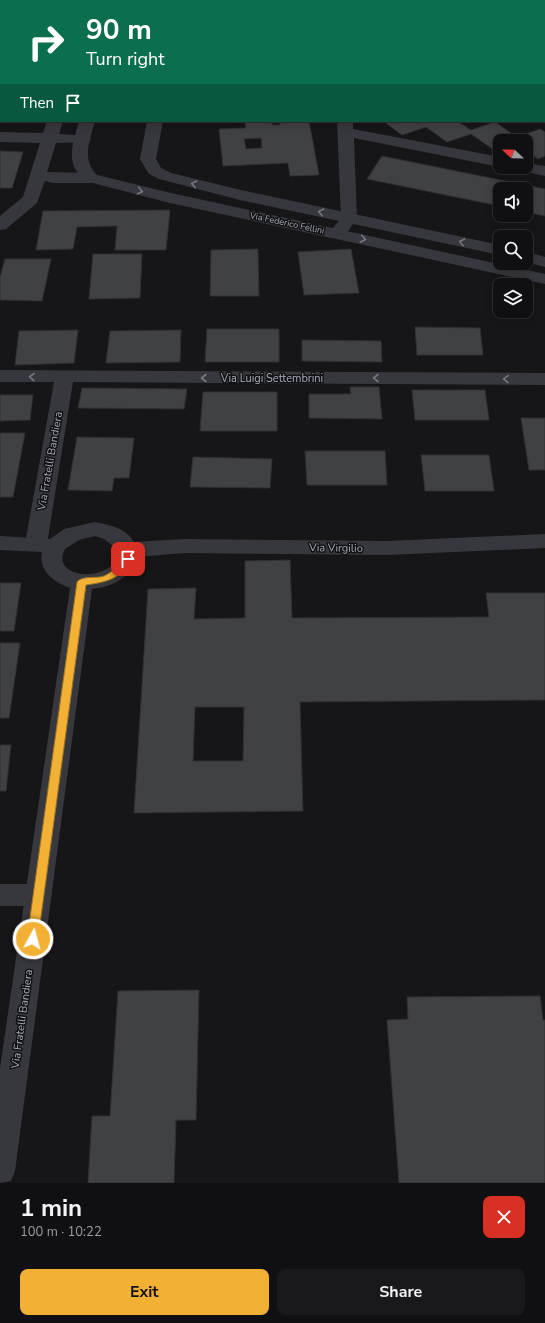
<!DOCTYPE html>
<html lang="en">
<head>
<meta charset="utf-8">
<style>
  body { margin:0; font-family:"Nunito Sans",sans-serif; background:#19191b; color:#f1f3f6; height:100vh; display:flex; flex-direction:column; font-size:15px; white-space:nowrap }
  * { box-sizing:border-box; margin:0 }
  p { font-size:13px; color:#9c9d9f }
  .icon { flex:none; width:22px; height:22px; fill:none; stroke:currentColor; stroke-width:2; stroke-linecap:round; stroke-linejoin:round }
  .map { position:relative; height:1183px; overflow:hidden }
  .side { display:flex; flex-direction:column; background:#101012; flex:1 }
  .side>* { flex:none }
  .top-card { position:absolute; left:0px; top:0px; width:545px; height:122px; box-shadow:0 2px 10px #0003,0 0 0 1px #303032; background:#0b6e4f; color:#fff; overflow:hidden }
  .needle { width:26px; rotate:292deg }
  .tools { position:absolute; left:493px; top:134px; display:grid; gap:8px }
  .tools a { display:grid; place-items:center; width:40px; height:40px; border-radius:8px; background:#101012; box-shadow:0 2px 10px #0003,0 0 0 1px #303032; font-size:20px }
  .pin { position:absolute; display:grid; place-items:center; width:34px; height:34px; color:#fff; margin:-17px; border-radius:8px; box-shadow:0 2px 6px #0006 }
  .me { position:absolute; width:44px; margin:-22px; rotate:7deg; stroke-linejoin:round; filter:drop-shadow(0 0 3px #0008) }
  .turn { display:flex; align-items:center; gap:14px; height:84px; padding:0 20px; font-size:18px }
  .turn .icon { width:52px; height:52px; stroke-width:2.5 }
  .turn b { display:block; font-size:28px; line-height:34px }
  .then { display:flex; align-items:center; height:38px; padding:0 20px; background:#0003; gap:8px; font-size:15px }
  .round { display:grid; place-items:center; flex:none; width:42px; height:42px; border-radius:8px; background:#19191b }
  .head { display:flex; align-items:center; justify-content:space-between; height:68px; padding:0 20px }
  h1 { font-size:24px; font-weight:700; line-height:30px }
  .primary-button { display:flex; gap:8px; margin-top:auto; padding:8px 20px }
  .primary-button a { flex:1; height:46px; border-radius:8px; background:#f2b134; color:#111; font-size:16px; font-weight:700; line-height:46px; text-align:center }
  .primary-button a+a { background:#19191b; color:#f1f3f6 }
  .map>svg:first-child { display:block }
  .building { fill:#404145; stroke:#303034; fill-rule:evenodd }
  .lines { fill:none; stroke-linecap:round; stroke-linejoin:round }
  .service { fill:#37383d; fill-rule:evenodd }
  .minor { fill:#37383d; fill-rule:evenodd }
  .tertiary { fill:#37383d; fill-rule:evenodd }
  .oneway { stroke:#757881 }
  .route { fill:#f2b134; stroke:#9d7322 }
  .labels { text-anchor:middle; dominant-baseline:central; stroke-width:3; stroke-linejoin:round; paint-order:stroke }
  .far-street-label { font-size:9px; fill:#a8adb8; stroke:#111113 }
  .street-label { font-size:11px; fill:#a8adb8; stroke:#111113 }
</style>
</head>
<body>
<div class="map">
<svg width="545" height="1183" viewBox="0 0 545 1183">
  <rect width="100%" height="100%" fill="#161618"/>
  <!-- building -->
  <path class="building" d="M395 0H465V1H395Z
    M272 121V125H280V121H309L319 175 290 176 288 163 223 166 219 129 246 128 245 122ZM261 138 262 148 246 149 244 139Z
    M383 121H457L471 130 495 122 517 137 540 129 545 132V156L538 159 526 150V141H500V148L494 150 471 134 447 142 426 127 402 135Z
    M0 151 23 152 12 188H0Z
    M382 156 545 189V216L526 212V189H500V206L367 179Z
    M170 210 166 250H115L117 226 77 227 73 249 36 250 43 211Z
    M258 249 259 296H210L211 250Z
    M351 249 359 293 304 295 298 252Z
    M93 254H142L140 298 89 299Z
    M5 259H51L42 301 0 300V277Z
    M415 327 480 328 483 355H417Z
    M207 329H279V362H205Z
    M78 330 74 363 15 365 19 331Z
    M181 330 180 362 106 363 110 331Z
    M302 340 381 341 382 362 302 361Z
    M350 387H379L382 419 309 418V394H351Z
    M82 388 187 389 184 409 78 408Z
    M412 390H485L489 420H415Z
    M203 392H277V431H200Z
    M0 395H33L30 420 0 421Z
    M521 418H545V470H529Z
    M0 433H25L13 497H0Z
    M77 437 134 438 129 478H114L112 491 68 490Z
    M305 451H385L387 485H307Z
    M421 455H489L494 491H425Z
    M193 457 272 459 270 488 190 487Z
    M290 560 292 618 489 617 486 593H545V700L300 702 303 811 134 813 148 589 196 588 194 619 245 618V561ZM195 707H244L243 761H193Z
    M0 583H21L14 631H0Z
    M0 643H20L9 718H0Z
    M0 745H11L6 791H0Z
    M199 990 196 1120H176L174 1183H88L92 1116H110L118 991Z
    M540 996 543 1020H545V1183H399L387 1020 408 1019 407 997Z"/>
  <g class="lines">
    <!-- service -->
    <path class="service" d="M480 0H492V1H480Z"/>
    <!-- minor -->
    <path class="minor" d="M0 0H7V1H1L0 6Z
      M59 0H73V1H59Z
      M544 81H545V89H544Z
      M544 108H545V118H544Z
      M47 121H63L59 134 89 136 91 139 89 142 56 143 47 172 91 173 97 175 99 178 97 181 91 183H53L45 181 37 203 6 229 0 230V216L23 197 40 143 0 142V132L43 133Z
      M337 121H353V129L500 157V167L354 138 357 218 344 237 338 238 332 237 329 233 341 218Z
      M526 163 545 166V176L518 170 516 167H526Z
      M0 370 545 373V385L73 382 47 544 44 549 36 551 28 549 25 544 54 382H0Z
      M0 884H39L48 887 52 895 48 903 39 906H0Z"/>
    <!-- tertiary -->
    <path class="tertiary" d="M169 0H183V1H169Z
      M79 121H95C90 139 81 160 97 175L171 193 545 274V284L170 203 85 181C64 163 73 144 79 121Z
      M147 121H163L156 159 161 168 171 173 241 190 500 245V255L240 200 159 179 149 174 140 159Z
      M526 252 545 257V267L526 262Z
      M95 522C110 525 126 528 134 542L184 539 387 541 545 534V548L387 555 184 553 138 557C131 577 113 587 92 589L15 1171 11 1181 0 1183V1068L70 588C55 583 38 571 42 552L0 550V536L50 539 64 529ZM95 536 104 539 117 549C120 584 48 581 65 549L79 540Z"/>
  </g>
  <!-- one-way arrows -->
  <defs><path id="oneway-chevron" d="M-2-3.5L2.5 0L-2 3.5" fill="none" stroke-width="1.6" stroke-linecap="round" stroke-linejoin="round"/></defs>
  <g class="oneway">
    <use href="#oneway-chevron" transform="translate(194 184) rotate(-167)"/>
    <use href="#oneway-chevron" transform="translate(140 191) rotate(13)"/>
    <use href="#oneway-chevron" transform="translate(321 212) rotate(-168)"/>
    <use href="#oneway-chevron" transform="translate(363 239) rotate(12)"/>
    <use href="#oneway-chevron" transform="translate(462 242) rotate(-168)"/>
    <use href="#oneway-chevron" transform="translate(32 377) rotate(-179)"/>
    <use href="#oneway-chevron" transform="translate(204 378) rotate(-180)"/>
    <use href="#oneway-chevron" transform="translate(376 378) rotate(-180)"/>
    <use href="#oneway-chevron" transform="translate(506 379) rotate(-179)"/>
  </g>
  <!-- route -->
  <path class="route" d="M128 555 132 559C121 579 107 582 86 585L38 939 37 943 33 944 29 943 27 939 77 582C83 575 96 579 104 576 113 572 120 564 124 556Z"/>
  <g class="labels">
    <!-- far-street labels -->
    <g class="far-street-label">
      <text transform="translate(287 223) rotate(12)">Via Federico Fellini</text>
    </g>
    <!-- street labels -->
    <g class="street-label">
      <text x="272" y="378">Via Luigi Settembrini</text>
      <text transform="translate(50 461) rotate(-80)">Via Fratelli Bandiera</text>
      <text transform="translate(336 548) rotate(1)">Via Virgilio</text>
      <text transform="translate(22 1019) rotate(-82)">Via Fratelli Bandiera</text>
    </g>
  </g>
</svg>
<div class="tools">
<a><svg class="needle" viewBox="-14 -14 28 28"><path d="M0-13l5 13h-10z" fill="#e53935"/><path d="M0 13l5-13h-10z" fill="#9c9d9f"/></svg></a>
<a><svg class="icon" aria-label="sound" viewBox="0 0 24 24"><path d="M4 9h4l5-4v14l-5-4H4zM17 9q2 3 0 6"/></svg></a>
<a><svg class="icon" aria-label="search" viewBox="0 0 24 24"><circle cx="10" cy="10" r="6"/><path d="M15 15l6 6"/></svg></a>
<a><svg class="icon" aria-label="layers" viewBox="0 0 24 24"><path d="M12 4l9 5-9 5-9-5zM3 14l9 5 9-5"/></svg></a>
</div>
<div class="pin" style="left:128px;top:559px;background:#d93025"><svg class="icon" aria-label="arrive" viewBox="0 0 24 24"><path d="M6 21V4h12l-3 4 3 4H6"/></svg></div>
<svg class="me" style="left:33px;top:939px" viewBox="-20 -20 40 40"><circle r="17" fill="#f2b134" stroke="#fff" stroke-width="3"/><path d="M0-11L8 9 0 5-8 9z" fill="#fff"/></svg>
<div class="top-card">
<div class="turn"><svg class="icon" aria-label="right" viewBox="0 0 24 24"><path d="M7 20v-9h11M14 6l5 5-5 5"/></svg><div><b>90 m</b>Turn right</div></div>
<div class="then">Then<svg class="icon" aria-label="arrive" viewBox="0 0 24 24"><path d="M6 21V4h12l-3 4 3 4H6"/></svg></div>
</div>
</div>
<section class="side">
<div class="head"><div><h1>1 min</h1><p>100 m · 10:22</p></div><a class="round" style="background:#d93025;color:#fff"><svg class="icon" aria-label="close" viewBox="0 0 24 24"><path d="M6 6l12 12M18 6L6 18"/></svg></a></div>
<div class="primary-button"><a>Exit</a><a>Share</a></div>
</section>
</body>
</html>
